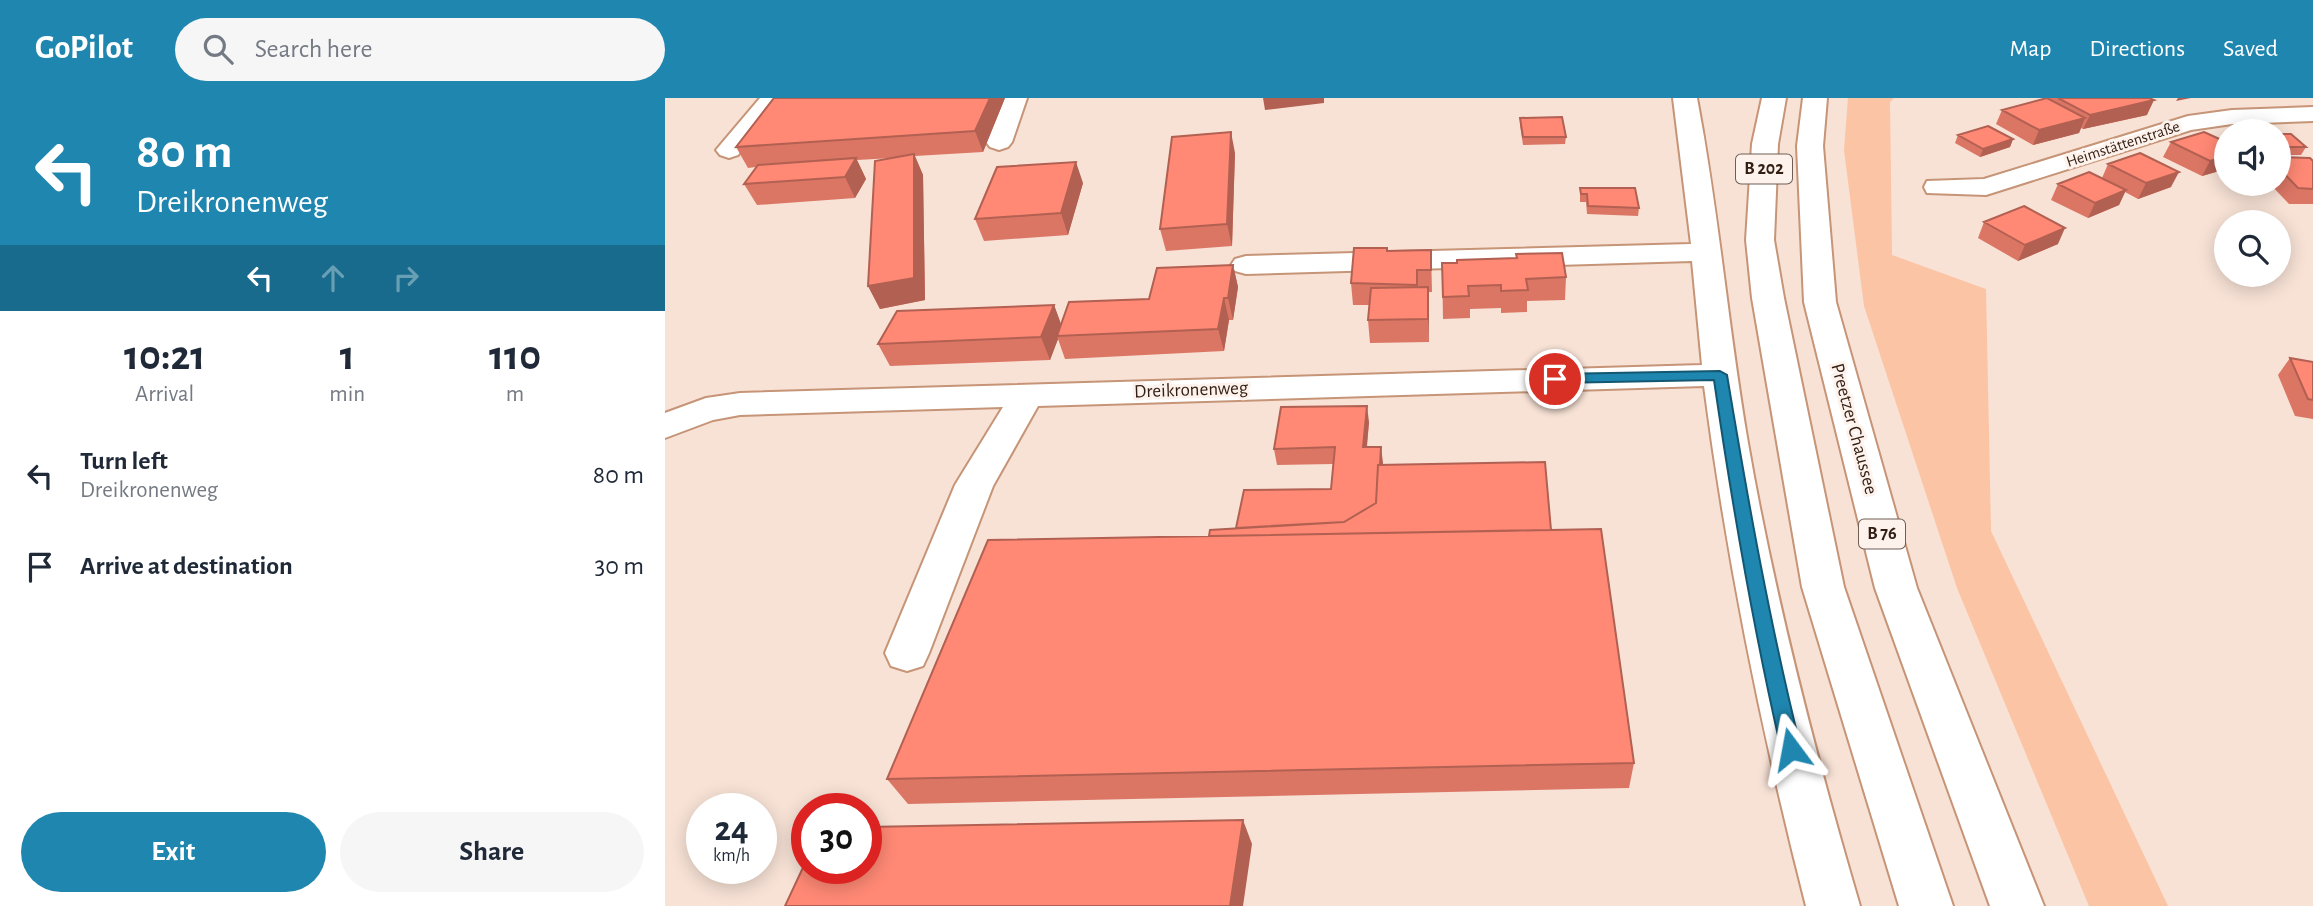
<!DOCTYPE html>
<html lang="en">
<head>
<meta charset="utf-8">
<style>
  body { margin:0; font-family:"Alegreya Sans",sans-serif; background:#f6f6f7; color:#1f2937; height:100vh; display:flex; flex-direction:column; font-size:26px; white-space:nowrap }
  * { box-sizing:border-box; margin:0 }
  p { font-size:23px; color:#747a83 }
  .icon { flex:none; width:38px; height:38px; fill:none; stroke:currentColor; stroke-width:2; stroke-linecap:round; stroke-linejoin:round }
  .map { position:relative; flex:1; overflow:hidden }
  .drawer { display:flex; flex-direction:column; background:#fff; width:665px }
  .drawer>* { flex:none }
  .banner { background:#1f86af; color:#fff; overflow:hidden }
  .fabs { position:absolute; left:1549px; top:21px; display:grid; gap:14px }
  .fabs a { display:grid; place-items:center; width:77px; height:77px; border-radius:50%; background:#fff; box-shadow:0 4px 18px #0003; font-size:35px }
  .speed { position:absolute; left:21px; top:695px; display:flex; gap:14px; font-size:35px; font-weight:700; text-align:center }
  .speed>* { display:grid; place-content:center; width:91px; height:91px; border-radius:50%; background:#fff; box-shadow:0 4px 18px #0003; line-height:1 }
  .speed small { font-size:18px; font-weight:400 }
  .speed .limit { border:10px solid #d22; background:#fff; color:#111 }
  .pin { position:absolute; display:grid; place-items:center; width:60px; height:60px; color:#fff; margin:-30px; border:4px solid #fff; border-radius:50%; box-shadow:0 2px 7px #0007 }
  .me { position:absolute; width:77px; margin:-38px; rotate:347deg; stroke-linejoin:round; filter:drop-shadow(0 0 5px #0008) }
  .turn { display:flex; align-items:center; gap:24px; height:147px; padding:0 21px; font-size:32px }
  .turn .icon { width:91px; height:91px; stroke-width:2.5 }
  .turn b { display:block; font-size:49px; line-height:60px }
  .lanes { display:flex; align-items:center; height:66px; padding:0 21px; background:#0003; justify-content:center; gap:35px; direction:ltr }
  .lanes .off { opacity:.35 }
  .eta { display:flex; justify-content:space-evenly; align-items:center; height:119px; text-align:center }
  .eta b { font-size:42px; font-weight:700; line-height:49px }
  .primary-button { display:flex; gap:14px; margin-top:auto; padding:14px 21px }
  .primary-button a { flex:1; height:80px; border-radius:42px; background:#1f86af; color:#fff; font-size:28px; font-weight:700; line-height:80px; text-align:center }
  .primary-button a+a { background:#f6f6f7; color:#1f2937 }
  ul { padding:0; list-style:none }
  li { display:flex; align-items:center; gap:21px; height:91px; padding:0 21px }
  li div { flex:1 }
  li b { display:block; font-size:26px }
  li em { font-style:normal }
  header { display:flex; align-items:center; gap:42px; box-sizing:border-box; height:98px; padding:0 35px; background:#1f86af; color:#fff }
  header strong { font-size:33px }
  nav { display:flex; gap:38px; margin-inline-start:auto; font-size:24px }
  .search { width:490px; height:63px; background:#f6f6f7; display:flex; align-items:center; gap:18px; box-sizing:border-box; padding:0 24px; border-radius:38px; color:#747a83; font-size:26px }
  main { display:flex; flex:1; min-height:0 }
  .map>svg:first-child { display:block }
  .green { fill:#fbc4a4 }
  .lines { fill:none; stroke-linecap:round; stroke-linejoin:round }
  .minor-casing { stroke:#c69477; stroke-width:4 }
  .highway-casing { stroke:#c69477; stroke-width:4 }
  .minor { fill:#fff; fill-rule:evenodd }
  .highway { fill:#fff; fill-rule:evenodd }
  .wall { fill:#db7665 }
  .shaded-wall { fill:#b26052 }
  .building { fill:#ff8975; stroke:#b26052; stroke-width:2 }
  .route { fill:#1f86af; stroke:#145772; stroke-width:2 }
  .labels { text-anchor:middle; dominant-baseline:central; stroke-width:6; stroke-linejoin:round; paint-order:stroke }
  .far-street-label { font-size:16px; fill:#321e13; stroke:#fdf2ec }
  .shield { fill:#fdf2ec; stroke:#6f5e54; stroke-width:2 }
  .shield-label { font-size:18px; font-weight:bold; fill:#321e13 }
  .street-label { font-size:19px; fill:#321e13; stroke:#fdf2ec }
</style>
</head>
<body>
<header>
<strong>GoPilot</strong>
<div class="search"><svg class="icon" aria-label="search" viewBox="0 0 24 24"><circle cx="10" cy="10" r="6"/><path d="M15 15l6 6"/></svg>Search here</div>
<nav><a>Map</a><a>Directions</a><a>Saved</a></nav>
</header>
<main>
<section class="drawer">
<div class="banner">
<div class="turn"><svg class="icon" aria-label="left" viewBox="0 0 24 24"><path d="M17 20v-9H6M10 6l-5 5 5 5"/></svg><div><b>80 m</b>Dreikronenweg</div></div>
<div class="lanes"><svg class="icon" aria-label="left" viewBox="0 0 24 24"><path d="M17 20v-9H6M10 6l-5 5 5 5"/></svg><svg class="icon off" aria-label="ahead" viewBox="0 0 24 24"><path d="M12 20V5M6 11l6-6 6 6"/></svg><svg class="icon off" aria-label="right" viewBox="0 0 24 24"><path d="M7 20v-9h11M14 6l5 5-5 5"/></svg></div>
</div>
<div class="eta">
<div><b>10:21</b><p>Arrival</p></div>
<div><b>1</b><p>min</p></div>
<div><b>110</b><p>m</p></div>
</div>
<ul>
<li><svg class="icon" aria-label="left" viewBox="0 0 24 24"><path d="M17 20v-9H6M10 6l-5 5 5 5"/></svg><div><b>Turn left</b><p>Dreikronenweg</p></div><em>80 m</em></li>
<li><svg class="icon" aria-label="arrive" viewBox="0 0 24 24"><path d="M6 21V4h12l-3 4 3 4H6"/></svg><div><b>Arrive at destination</b></div><em>30 m</em></li>
</ul>
<div class="primary-button"><a>Exit</a><a>Share</a></div>
</section>
<div class="map">
<svg width="1648" height="808" viewBox="0 0 1648 808">
  <rect width="100%" height="100%" fill="#f8e2d6"/>
  <!-- green -->
  <path class="green" d="M1183 0H1229L1225 4 1227 157 1321 191 1326 433 1503 808H1424L1292 490 1199 208 1179 52Z"/>
  <g class="lines">
    <!-- minor casing -->
    <g class="minor-casing">
      <path id="minor" d="M95 0H121L105 16 73 57 64 60 55 57 51 52Z
        M338 0H362L347 44 343 49 334 52 325 49 321 44Z
        M1008 0H1032C1054 115 1063 229 1083 345 1110 501 1150 655 1195 808H1141C1097 636 1062 464 1039 288L373 308 328 388 264 555 258 568 242 573 226 568 220 555 290 387 338 309 75 317 48 322 0 340V315L41 300 75 295 1037 267 1027 163 581 176 570 173 566 167 570 161 581 158 1026 146Z
        M1648 9V23L1567 26 1526 32 1321 97 1262 95 1259 89 1262 83 1319 81 1523 18 1567 12Z"/>
    </g>
    <!-- highway casing -->
    <g class="highway-casing">
      <path id="highway" d="M1097 0H1121L1113 46 1109 142 1119 200 1179 489 1288 808H1234L1137 489 1087 200 1081 142 1087 46Z
        M1138 0H1162L1158 48 1171 204 1252 490 1379 808H1325L1210 490 1139 204 1132 48Z"/>
    </g>
    <!-- minor -->
    <use href="#minor" class="minor"/>
    <!-- highway -->
    <use href="#highway" class="highway"/>
  </g>
  <!-- wall -->
  <path class="wall" d="M109 0H340L318 54 250 58 258 77 260 202 215 211 203 188 228 60 192 62 201 81 190 100 92 107 79 86 91 69 83 70 71 49Z
    M1383 0H1411L1482 17 1418 31 1416 30 1414 35 1368 47 1331 26 1337 12Z
    M855 20 901 39 900 46 858 47 855 27Z
    M1614 36 1641 49 1636 57H1614Z
    M1293 37 1348 41 1345 49 1315 59 1290 45Z
    M1506 44H1561V71L1537 78 1498 59Z
    M570 55 567 148 501 153 495 131Z
    M1614 59 1648 63V106H1624L1605 86H1614Z
    M1443 66 1506 89 1473 101 1460 94 1454 107 1423 120 1386 102 1393 86 1437 80Z
    M418 85 403 137 319 143 310 121Z
    M915 90 974 110 973 118 922 116 921 104H915Z
    M1319 124 1393 146 1353 163 1313 140Z
    M766 152 767 194H763L764 244 705 245 703 222 704 207H688L686 185 723 153Z
    M851 156 901 179 900 202 862 203V214L836 215V210L805 211V220L778 221 777 165 851 160Z
    M568 167 573 189 568 222H564L559 253 400 261 393 241 385 262 225 268 213 246 389 207 396 226 484 201Z
    M1625 260 1648 264V321L1630 318 1613 277Z
    M704 324 702 349 718 367 886 432 969 665 964 690 243 706 222 681 544 438 571 430 666 391 668 366 612 367 609 351Z"/>
  <!-- shaded-wall -->
  <path class="shaded-wall" d="M325 0H340L318 54 310 33Z
    M598 0H659V5L600 12Z
    M1513 0H1526L1511 3Z
    M1489 2 1482 17 1418 31 1425 17Z
    M1420 20 1414 35 1368 47 1374 32Z
    M566 34 570 55 567 148 562 126Z
    M1348 41 1345 49 1315 59 1318 51Z
    M249 56 258 77 260 202 215 211 203 188Z
    M1561 58V71L1537 78 1545 63Z
    M191 60 201 81 190 100 180 79Z
    M411 64 418 85 403 137 396 115Z
    M1514 74 1506 89 1473 101 1481 85Z
    M1461 92 1454 107 1423 120 1430 105Z
    M1400 130 1393 146 1353 163 1360 147Z
    M568 167 573 189 568 222 563 200Z
    M763 189 764 211V244L763 221Z
    M559 200 564 222 559 253 553 231Z
    M389 207 397 229 392 238 393 241 385 262 376 239Z
    M702 308 704 324 700 366 698 349Z
    M716 349 718 365 713 428 693 440Z
    M578 722 587 746 578 808H565Z"/>
  <!-- building -->
  <path class="building" d="M109 0H325L310 33 71 49Z
    M1382 0 1420 20 1374 32 1337 12Z
    M1393 0H1484L1489 2 1425 17Z
    M897 19 901 39H858L855 20Z
    M1323 28 1348 41 1318 51 1293 37Z
    M566 34 562 126 495 131 507 39Z
    M1539 34 1561 44V58L1545 63 1506 44Z
    M1614 36H1626L1641 49H1614Z
    M1475 55 1514 74 1481 85 1443 66Z
    M249 56V180L203 188 210 63Z
    M1614 59 1645 60 1648 63V91L1633 90 1614 70Z
    M191 60 180 79 79 86 93 67Z
    M411 64 396 115 310 121 332 69Z
    M1424 74 1461 92 1430 105 1393 86Z
    M915 90H970L974 110 923 108 922 96H916Z
    M1359 108 1400 130 1360 147 1319 124Z
    M689 150H722V153L766 152V172H752V187L686 185Z
    M897 155 901 179 861 181 863 192 836 193V187L803 188 804 198 778 199 777 165H792V162L852 160 851 156Z
    M568 167 563 200H559L553 231 392 238 404 204 484 201 492 170Z
    M763 189V221L703 222 706 190Z
    M389 207 376 239 213 246 232 213Z
    M1625 260 1648 264V302L1643 301Z
    M702 308 698 349H716L715 367H713L711 405 679 424 571 430 579 392 666 391 670 349 609 351 616 309Z
    M880 364 886 432 544 438 545 432 679 424 711 405 713 367Z
    M936 431 969 665 222 681 323 442Z
    M578 722 565 808H120L142 761V770H201V729Z"/>
  <!-- route -->
  <path class="route" d="M1055 273 1062 277C1083 403 1105 527 1136 651L1133 657 1126 660 1119 657 1116 651C1088 529 1067 406 1049 282L890 285 882 281 890 276Z"/>
  <g class="labels">
    <!-- far-street labels -->
    <g class="far-street-label">
      <text transform="translate(1458 46) rotate(-18)">Heimstättenstraße</text>
    </g>
    <!-- shield labels -->
    <g class="shield">
      <rect x="1071" y="56.5" width="56" height="29" rx="5"/>
      <rect x="1194" y="421.5" width="46" height="29" rx="5"/>
    </g>
    <g class="shield-label">
      <text x="1099" y="71">B 202</text>
      <text x="1217" y="436">B 76</text>
    </g>
    <!-- street labels -->
    <g class="street-label">
      <text transform="translate(526 292) rotate(-2)">Dreikronenweg</text>
      <text transform="translate(1189 331) rotate(75)">Preetzer Chaussee</text>
    </g>
  </g>
</svg>
<div class="fabs">
<a><svg class="icon" aria-label="sound" viewBox="0 0 24 24"><path d="M4 9h4l5-4v14l-5-4H4zM17 9q2 3 0 6"/></svg></a>
<a><svg class="icon" aria-label="search" viewBox="0 0 24 24"><circle cx="10" cy="10" r="6"/><path d="M15 15l6 6"/></svg></a>
</div>
<div class="speed"><div>24<small>km/h</small></div><div class="limit">30</div></div>
<div class="pin" style="left:890px;top:281px;background:#d93025"><svg class="icon" aria-label="arrive" viewBox="0 0 24 24"><path d="M6 21V4h12l-3 4 3 4H6"/></svg></div>
<svg class="me" style="left:1126px;top:651px" viewBox="-20 -20 40 40"><path d="M0-17L14 15 0 8-14 15z" fill="#1f86af" stroke="#fff" stroke-width="4"/></svg>
</div>
</main>
</body>
</html>
